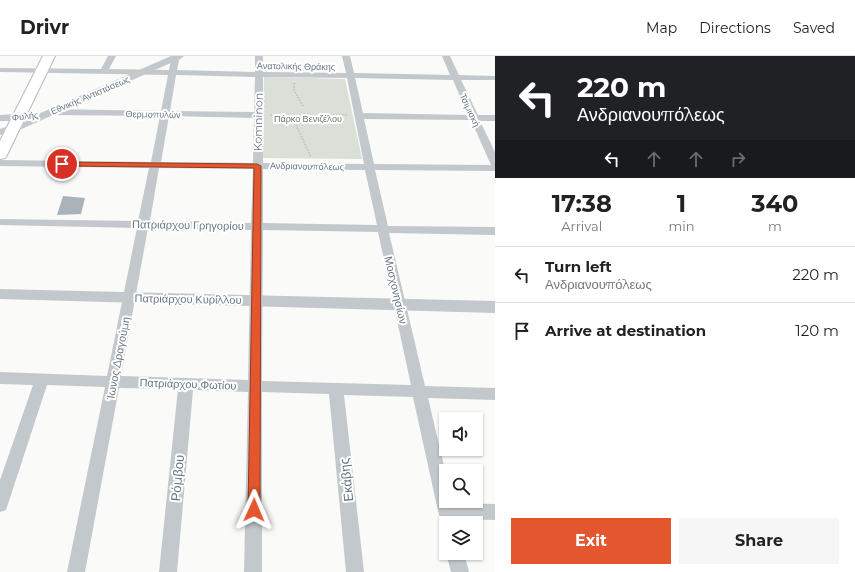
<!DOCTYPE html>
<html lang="en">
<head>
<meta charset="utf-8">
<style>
  body { margin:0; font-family:Montserrat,sans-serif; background:#f6f6f6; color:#222; height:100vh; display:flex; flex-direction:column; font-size:15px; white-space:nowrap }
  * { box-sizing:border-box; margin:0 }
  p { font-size:13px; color:#767676 }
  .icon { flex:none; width:22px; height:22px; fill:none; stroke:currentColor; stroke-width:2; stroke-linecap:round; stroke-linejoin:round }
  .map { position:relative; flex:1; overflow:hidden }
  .details { display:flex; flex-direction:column; background:#fff; width:360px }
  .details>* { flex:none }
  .guide { background:#202124; color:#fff; overflow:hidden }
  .tools { position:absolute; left:439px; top:356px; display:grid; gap:8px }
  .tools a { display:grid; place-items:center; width:44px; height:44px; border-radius:0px; background:#fff; box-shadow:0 1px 3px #0004; font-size:20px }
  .pin { position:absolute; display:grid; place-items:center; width:34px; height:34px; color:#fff; margin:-17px; border:2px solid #fff; border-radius:50%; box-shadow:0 1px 4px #0007 }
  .me { position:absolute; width:44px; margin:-22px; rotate:1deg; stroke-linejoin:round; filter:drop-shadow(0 0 3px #0008) }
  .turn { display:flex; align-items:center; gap:14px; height:84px; padding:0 16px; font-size:18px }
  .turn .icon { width:52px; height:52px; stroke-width:2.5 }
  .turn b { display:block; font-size:28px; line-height:34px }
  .lanes { display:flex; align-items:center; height:38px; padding:0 16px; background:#0003; justify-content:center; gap:20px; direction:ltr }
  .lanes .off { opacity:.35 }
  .eta { display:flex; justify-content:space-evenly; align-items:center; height:68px; text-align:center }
  .eta b { font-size:24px; font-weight:700; line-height:28px }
  .primary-button { display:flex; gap:8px; margin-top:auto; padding:8px 16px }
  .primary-button a { flex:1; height:46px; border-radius:0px; background:#e4572e; color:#fff; font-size:16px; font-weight:700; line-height:46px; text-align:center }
  .primary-button a+a { background:#f6f6f6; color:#222 }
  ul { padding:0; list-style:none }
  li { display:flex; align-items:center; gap:12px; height:56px; padding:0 16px; border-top:1px solid #e0e0e0 }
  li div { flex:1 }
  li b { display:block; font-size:15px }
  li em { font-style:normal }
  header { display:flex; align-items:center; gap:24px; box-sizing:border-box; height:56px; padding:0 20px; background:#fff; border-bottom:1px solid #e0e0e0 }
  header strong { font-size:19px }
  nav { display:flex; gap:22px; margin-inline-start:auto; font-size:14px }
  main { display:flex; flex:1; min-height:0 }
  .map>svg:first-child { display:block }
  .green { fill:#dadfd7 }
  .building { fill:#aab3b9 }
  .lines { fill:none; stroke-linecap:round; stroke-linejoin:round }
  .secondary-casing { stroke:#b3babf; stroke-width:2 }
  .path { stroke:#bbbfc2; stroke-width:1.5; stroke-dasharray:1.5 1.5; stroke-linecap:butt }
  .minor { fill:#c3c8cc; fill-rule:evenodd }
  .tertiary { fill:#c3c8cc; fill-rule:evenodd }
  .secondary { fill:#fff; fill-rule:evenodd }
  .route { fill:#e4572e; stroke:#94391e }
  .labels { text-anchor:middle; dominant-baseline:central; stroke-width:4; stroke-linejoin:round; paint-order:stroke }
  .far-street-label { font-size:9px; fill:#657683; stroke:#fff }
  .far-park-label { font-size:9px; fill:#687a64; stroke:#fff }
  .street-label { font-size:11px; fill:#657683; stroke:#fff }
  .near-street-label { font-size:13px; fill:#657683; stroke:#fff }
</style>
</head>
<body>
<header>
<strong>Drivr</strong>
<nav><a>Map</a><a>Directions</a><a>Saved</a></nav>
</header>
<main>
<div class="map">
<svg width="495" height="516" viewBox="0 0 495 516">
  <rect width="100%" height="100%" fill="#fafaf8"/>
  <!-- green -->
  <path class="green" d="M264 21 345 23 362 103 263 102Z"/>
  <!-- building -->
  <path class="building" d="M63 140 85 142 81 158 57 159Z"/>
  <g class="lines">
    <!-- secondary casing -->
    <g class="secondary-casing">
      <path id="secondary" d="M43 0H55L7 99 5 102 0 103V85Z"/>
    </g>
    <!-- path -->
    <path class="path" d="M294 27V34L303 50
      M270 59H283
      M324 59H347
      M296 69 311 101"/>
    <!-- minor -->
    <path class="minor" d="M108 0H116L109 13 169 14 172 0H180L177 14 255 16V0H263V16L346 17 342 0H350L354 17 450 19 442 0H450L459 19 495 20V24H461L478 59H495V65H480L495 96V115L375 114 388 170 495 171V179L389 177 425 330 495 332V344L428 342 446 418V445H452L453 447 495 448V464L457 463 458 467H446V474L443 473 438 455 413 341 344 339 364 516H346L329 338 262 336V516H244L248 336 193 334 177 516H159L178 333 119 332 85 516H67L105 331 47 329 8 448 6 454 0 456V424L33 329 0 328V316L107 320 137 172 0 169V163L138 165 149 112 0 110V104L151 106 160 60 50 59 46 56 50 53 161 55 168 19 0 16V12L101 13ZM176 19 255 21 254 56 170 55ZM263 21 347 22 364 108 263 107ZM355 22 453 24 468 59 363 57ZM169 60 254 62 253 107 161 106ZM364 63 471 64 491 109 374 108ZM159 112 253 113 251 167 150 165ZM263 113 365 114 377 169 263 167ZM148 172 251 174 248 324 121 320ZM263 174 378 176 411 329 262 325Z
      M446 497H464L469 516H451Z"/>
    <!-- tertiary -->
    <path class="tertiary" d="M171 0H184L182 2 17 75 0 79V73L23 65H0V59L31 57 36 59Z
      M0 233 495 245V257L0 243Z"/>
    <!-- secondary -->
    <use href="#secondary" class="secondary"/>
  </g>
  <!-- route -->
  <path class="route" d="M60 106 257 108 261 110 260 454 258 458 254 460 250 458 248 454 254 112 62 110 59 108Z"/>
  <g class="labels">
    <!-- far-street labels -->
    <g class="far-street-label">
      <text transform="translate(296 10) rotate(1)">Ανατολικής Θράκης</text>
      <text transform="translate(90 39) rotate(-23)">Εθνικής Αντιστάσεως</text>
      <text transform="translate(470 54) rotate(65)">Τσιμισκή</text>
      <text transform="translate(153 58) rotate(1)">Θερμοπυλών</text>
      <text transform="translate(25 60) rotate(-7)">Φυλής</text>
      <text transform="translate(307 110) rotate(1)">Ανδριανουπόλεως</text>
    </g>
    <!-- far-park labels -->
    <g class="far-park-label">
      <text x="308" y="62">Πάρκο Βενιζέλου</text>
    </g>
    <!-- street labels -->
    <g class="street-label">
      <text transform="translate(258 66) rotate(-89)">Komninon</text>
      <text transform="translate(188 169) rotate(1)">Πατριάρχου Γρηγορίου</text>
      <text transform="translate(396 234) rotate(77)">Μοσχονησίων</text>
      <text transform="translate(188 243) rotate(1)">Πατριάρχου Κυρίλλου</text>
      <text transform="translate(118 302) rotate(-79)">Ίωνος Δραγούμη</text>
      <text transform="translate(188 328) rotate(2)">Πατριάρχου Φωτίου</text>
    </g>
    <!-- near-street labels -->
    <g class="near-street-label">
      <text transform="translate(177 422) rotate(-85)">Ρόμβου</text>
      <text transform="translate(346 424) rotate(-96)">Εκάβης</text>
    </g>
  </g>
</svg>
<div class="tools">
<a><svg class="icon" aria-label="sound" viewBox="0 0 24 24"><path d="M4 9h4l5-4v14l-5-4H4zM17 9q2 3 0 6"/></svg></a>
<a><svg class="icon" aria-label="search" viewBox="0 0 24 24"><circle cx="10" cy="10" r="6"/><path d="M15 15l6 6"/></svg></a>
<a><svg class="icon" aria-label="layers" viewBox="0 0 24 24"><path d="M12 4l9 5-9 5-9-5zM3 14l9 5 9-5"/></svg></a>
</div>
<div class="pin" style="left:62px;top:108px;background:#d93025"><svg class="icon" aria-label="arrive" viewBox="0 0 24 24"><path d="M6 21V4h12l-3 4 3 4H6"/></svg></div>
<svg class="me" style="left:254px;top:454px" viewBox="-20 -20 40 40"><path d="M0-17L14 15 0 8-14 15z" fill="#e4572e" stroke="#fff" stroke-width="4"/></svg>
</div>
<section class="details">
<div class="guide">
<div class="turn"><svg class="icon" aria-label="left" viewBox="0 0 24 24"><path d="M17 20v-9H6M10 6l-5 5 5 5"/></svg><div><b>220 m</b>Ανδριανουπόλεως</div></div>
<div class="lanes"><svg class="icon" aria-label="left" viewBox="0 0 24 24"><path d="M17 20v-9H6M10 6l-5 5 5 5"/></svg><svg class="icon off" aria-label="ahead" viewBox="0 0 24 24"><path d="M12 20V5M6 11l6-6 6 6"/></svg><svg class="icon off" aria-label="ahead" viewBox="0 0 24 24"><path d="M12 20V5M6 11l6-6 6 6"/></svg><svg class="icon off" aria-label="right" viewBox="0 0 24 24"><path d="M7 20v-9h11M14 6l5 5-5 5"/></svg></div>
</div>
<div class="eta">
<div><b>17:38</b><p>Arrival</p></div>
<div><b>1</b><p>min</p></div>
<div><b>340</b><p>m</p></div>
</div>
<ul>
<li><svg class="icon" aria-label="left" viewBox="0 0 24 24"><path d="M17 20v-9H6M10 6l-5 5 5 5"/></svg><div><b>Turn left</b><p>Ανδριανουπόλεως</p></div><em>220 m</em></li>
<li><svg class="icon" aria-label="arrive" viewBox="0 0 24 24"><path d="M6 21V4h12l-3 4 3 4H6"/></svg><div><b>Arrive at destination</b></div><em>120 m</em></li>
</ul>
<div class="primary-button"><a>Exit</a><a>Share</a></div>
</section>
</main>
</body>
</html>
